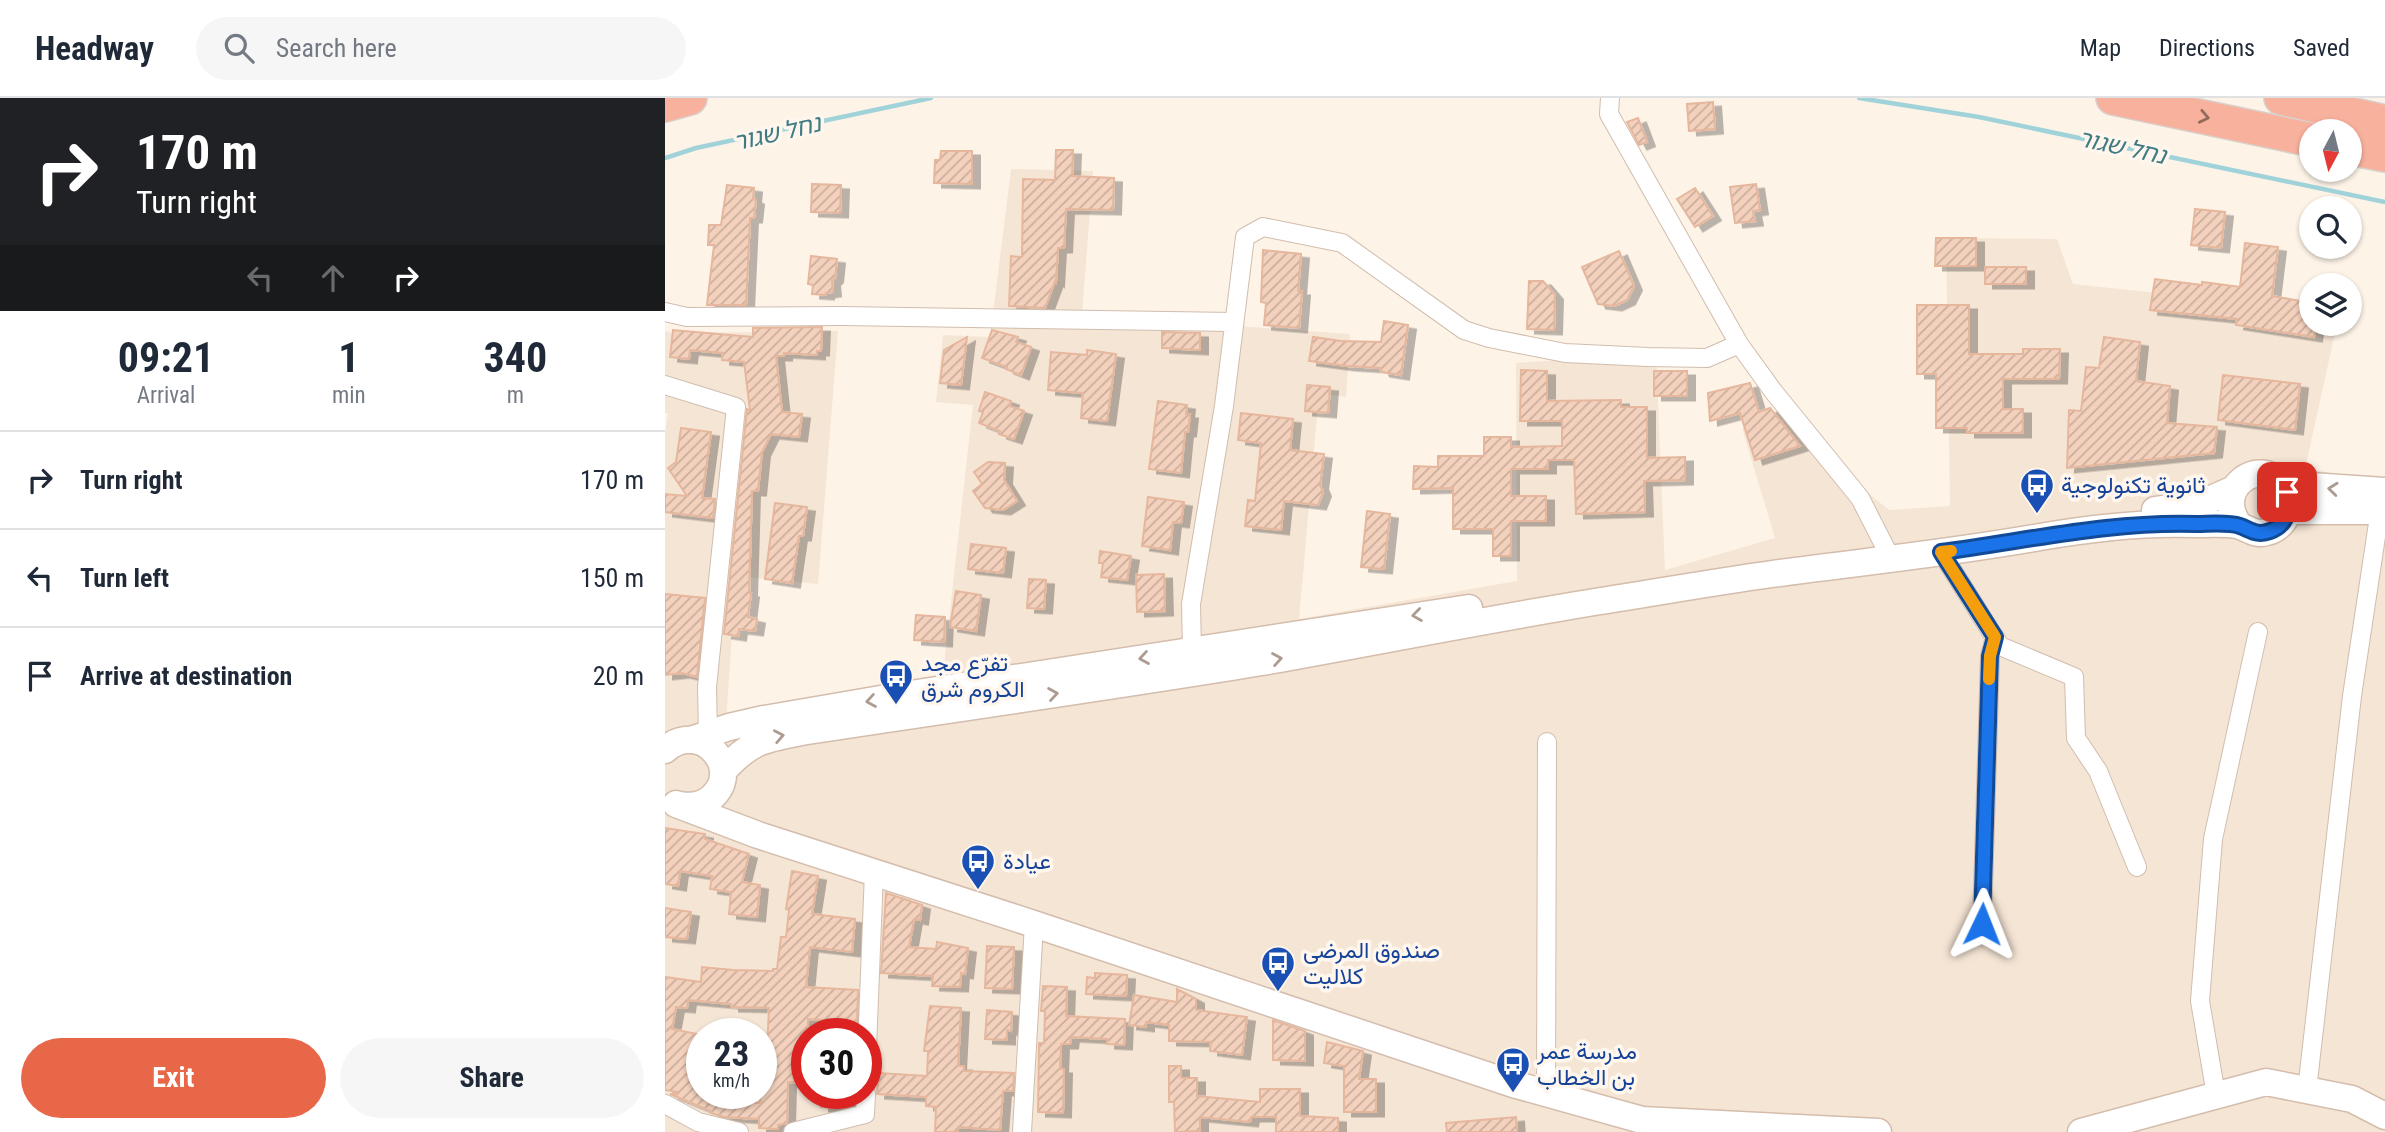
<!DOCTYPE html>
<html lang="en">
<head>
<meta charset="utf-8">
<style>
  body { margin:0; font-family:"Roboto Condensed",Vazirmatn,"Noto Sans Hebrew",sans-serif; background:#f6f6f7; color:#1f2937; height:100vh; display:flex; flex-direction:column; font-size:26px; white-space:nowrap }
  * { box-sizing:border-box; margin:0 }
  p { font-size:23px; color:#747a83 }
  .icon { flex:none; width:38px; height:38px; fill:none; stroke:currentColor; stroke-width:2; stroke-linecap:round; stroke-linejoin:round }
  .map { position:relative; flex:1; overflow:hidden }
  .details { display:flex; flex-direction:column; background:#fff; width:665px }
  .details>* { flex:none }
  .hud { background:#202124; color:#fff; overflow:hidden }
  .needle { width:46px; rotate:187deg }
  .tools { position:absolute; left:1634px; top:21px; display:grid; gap:14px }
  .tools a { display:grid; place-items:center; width:63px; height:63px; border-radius:50%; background:#fff; box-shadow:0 2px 5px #0004; font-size:35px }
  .speed { position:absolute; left:21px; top:920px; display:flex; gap:14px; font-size:35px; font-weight:700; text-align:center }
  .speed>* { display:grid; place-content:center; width:91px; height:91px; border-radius:50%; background:#fff; box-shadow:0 2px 5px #0004; line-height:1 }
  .speed small { font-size:18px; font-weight:400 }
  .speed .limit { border:10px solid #d22; background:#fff; color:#111 }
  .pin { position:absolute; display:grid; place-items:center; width:60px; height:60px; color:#fff; margin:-30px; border-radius:14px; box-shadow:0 4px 10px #0006 }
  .me { position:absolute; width:77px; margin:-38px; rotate:2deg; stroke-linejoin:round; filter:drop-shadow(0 0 5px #0008) }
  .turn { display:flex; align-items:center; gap:24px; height:147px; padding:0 21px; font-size:32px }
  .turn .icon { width:91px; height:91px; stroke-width:2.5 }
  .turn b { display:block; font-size:49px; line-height:60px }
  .lanes { display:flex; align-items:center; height:66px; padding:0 21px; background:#0003; justify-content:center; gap:35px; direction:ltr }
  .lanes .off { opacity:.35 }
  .eta { display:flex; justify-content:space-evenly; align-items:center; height:119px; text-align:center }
  .eta b { font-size:42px; font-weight:700; line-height:49px }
  .primary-button { display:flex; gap:14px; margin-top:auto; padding:14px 21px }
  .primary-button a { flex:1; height:80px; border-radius:42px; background:#e96749; color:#fff; font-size:28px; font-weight:700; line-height:80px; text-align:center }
  .primary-button a+a { background:#f6f6f7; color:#1f2937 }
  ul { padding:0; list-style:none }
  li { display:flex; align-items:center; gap:21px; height:98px; padding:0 21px; border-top:2px solid #e0e1e3 }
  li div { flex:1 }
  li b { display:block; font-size:26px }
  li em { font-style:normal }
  header { display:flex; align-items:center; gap:42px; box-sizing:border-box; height:98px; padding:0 35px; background:#fff; border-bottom:2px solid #e0e1e3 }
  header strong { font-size:33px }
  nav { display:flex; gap:38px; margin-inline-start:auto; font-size:24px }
  .search { width:490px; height:63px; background:#f6f6f7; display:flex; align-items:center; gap:18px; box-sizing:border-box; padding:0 24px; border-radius:38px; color:#747a83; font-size:26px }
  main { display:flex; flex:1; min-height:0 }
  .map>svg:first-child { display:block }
  .residential { fill:#f5e5d5; fill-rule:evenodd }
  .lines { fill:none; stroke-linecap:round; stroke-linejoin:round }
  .stream { stroke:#a0d2d9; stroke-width:4.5 }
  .building { fill:url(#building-hatch); stroke:#e6b79d; stroke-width:2; fill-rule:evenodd; filter:url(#shadow) }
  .street-casing { stroke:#d1bdae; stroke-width:20 }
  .secondary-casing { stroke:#d4bdac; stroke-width:29 }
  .highway-casing { stroke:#d9d1cc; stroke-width:36 }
  .street { stroke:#fff; stroke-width:18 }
  .secondary { stroke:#fff; stroke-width:26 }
  .highway { stroke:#f8b19c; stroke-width:33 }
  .oneway { stroke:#916b5a }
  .oneway2 { stroke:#ad9b92 }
  .route-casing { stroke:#114b97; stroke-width:18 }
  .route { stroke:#1a73e8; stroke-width:12 }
  .slow { stroke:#f59e0b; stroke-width:12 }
  .labels { text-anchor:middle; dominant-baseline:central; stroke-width:7; stroke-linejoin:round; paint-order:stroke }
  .transit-label { font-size:23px; fill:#164399; stroke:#fff7ed; text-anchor:start }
  .water-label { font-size:24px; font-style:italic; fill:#407b84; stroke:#fff7ed }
</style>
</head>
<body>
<header>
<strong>Headway</strong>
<div class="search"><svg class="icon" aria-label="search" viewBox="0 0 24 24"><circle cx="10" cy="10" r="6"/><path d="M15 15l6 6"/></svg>Search here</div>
<nav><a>Map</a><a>Directions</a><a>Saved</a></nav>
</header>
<main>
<section class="details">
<div class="hud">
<div class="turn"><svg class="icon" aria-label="right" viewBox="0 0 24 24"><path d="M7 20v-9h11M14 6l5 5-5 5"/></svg><div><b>170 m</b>Turn right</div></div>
<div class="lanes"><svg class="icon off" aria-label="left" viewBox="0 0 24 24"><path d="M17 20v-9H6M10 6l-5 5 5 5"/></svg><svg class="icon off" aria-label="ahead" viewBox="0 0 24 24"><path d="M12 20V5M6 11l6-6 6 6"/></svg><svg class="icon" aria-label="right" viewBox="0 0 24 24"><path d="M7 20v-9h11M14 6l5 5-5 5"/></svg></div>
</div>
<div class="eta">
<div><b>09:21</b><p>Arrival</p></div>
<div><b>1</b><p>min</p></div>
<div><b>340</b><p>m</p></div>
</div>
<ul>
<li><svg class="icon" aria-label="right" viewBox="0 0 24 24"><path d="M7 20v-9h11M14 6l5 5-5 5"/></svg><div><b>Turn right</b></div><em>170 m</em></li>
<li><svg class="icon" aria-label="left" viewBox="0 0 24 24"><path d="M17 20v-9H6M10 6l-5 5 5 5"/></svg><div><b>Turn left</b></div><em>150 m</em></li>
<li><svg class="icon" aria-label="arrive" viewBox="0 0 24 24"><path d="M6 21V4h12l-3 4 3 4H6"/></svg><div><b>Arrive at destination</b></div><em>20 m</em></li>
</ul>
<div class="primary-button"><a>Exit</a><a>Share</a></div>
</section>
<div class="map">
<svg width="1720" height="1034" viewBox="0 0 1720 1034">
  <defs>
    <pattern id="building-hatch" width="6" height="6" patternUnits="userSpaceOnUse" patternTransform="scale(1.75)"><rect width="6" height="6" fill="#f3d1bd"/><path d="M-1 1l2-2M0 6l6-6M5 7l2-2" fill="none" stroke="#caad9c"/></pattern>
    <filter id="shadow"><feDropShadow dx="8" dy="4.5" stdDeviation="0" flood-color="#0004"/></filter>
  </defs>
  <rect width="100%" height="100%" fill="#fdf3e7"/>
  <!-- residential -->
  <path class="residential" d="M346 71 428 73 417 217 685 236 681 299 654 295 634 521 852 483 851 265 991 255 1000 472 1110 440 1077 330 1122 309 1142 345 1224 412 1285 408 1281 140 1392 141 1408 186 1577 204 1647 226H1672L1640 371 1720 383V1034H0V336L3 315H0V233L7 235 173 233 153 486 71 478 61 624 278 576 308 307 271 304 278 237 325 239ZM37 936H96V996H37ZM142 936H201V996H142Z"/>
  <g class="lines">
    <!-- stream -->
    <path class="stream" d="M1194 0 1314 19 1720 104
      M0 60 31 50 266 0"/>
  </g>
  <!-- building -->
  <path class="building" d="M1048 4 1050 31 1024 33 1022 6Z
    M973 20 982 44 974 47 962 24Z
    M391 52H408L407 78 449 80 448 112 401 111 399 150H393L391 184 390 183 380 210 344 208 346 158 357 159 358 81 390 82Z
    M276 53H307V86L269 85 270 62H275Z
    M147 86 176 87 175 115 146 114Z
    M1091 86 1095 112 1088 113 1090 123 1070 125 1065 89Z
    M62 87 89 90 88 101 91 102 89 120H85L81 207H42L49 147H43L44 127H56Z
    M1030 90 1048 118 1030 129 1012 101Z
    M1530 111 1560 114 1556 150 1526 147Z
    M1271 140H1311V168H1270Z
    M1580 145 1613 149 1607 198 1647 205V226H1651L1649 239 1571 227 1572 221 1485 212 1490 181 1537 187V184L1575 189Z
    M598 152 636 156 633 193H637L634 230 599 227 601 205 596 204Z
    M954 153 969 188 962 202 949 208 933 206 917 169Z
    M146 158 172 161 170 180 167 183 168 194 161 195V197L147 196 148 187 143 186Z
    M1320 169H1361V186H1320Z
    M864 183H878L890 197 889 232 862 231Z
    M1252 207H1304V256H1358V251H1395L1394 281H1338V311H1358V335H1302V330H1271V276H1252Z
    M719 223 743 227 736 277 717 274 715 270 682 268 644 263 648 239 676 243 716 244Z
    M157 229 156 253H152V257L119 255V258H111L117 314 137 316 134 339 106 336 97 354 93 393H87L84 495H86L83 519 92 521 90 533 74 531 73 538 59 536 82 311 85 312 79 264 57 262 58 255 25 252 24 261 5 259 8 232 88 239V230Z
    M327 232 353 239 351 244 366 249 356 277 341 271 342 269 317 260Z
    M497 234 535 235V252L497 250Z
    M302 239 296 287 275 285 279 252Z
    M1439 239 1475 244 1471 283 1505 288 1502 325 1552 329 1549 355 1402 370 1404 312 1416 313 1421 269 1434 270Z
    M422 252 451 256 442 323 416 320 418 295 383 292 386 254 422 257Z
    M856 272 882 273V303L956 302V309H982V360L1020 359V382L979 383 980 414 911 416 909 362H883V371H846V398H881V423H846V458H828V431H788V390L748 391 749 368 773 369V358H819V339H846V349L897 348V323H855Z
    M989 273H1022V298H989Z
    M1558 277 1635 286 1630 332 1553 322Z
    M1085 285 1094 314 1105 310 1135 348 1090 362 1075 315 1045 323 1043 295Z
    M642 287 665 289 663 315 640 313Z
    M320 294 346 303 344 308 359 313 349 341 334 336 335 333 314 325 318 314 314 313Z
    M493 303 522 307 521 316H525L523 334H520L516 375 484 371Z
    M576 315 628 321 625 352 659 356 655 387 658 394 653 407 619 403 616 432 580 428 583 402 590 403 596 345 573 342Z
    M16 330 46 334 37 400 50 401 48 420 0 414V396L22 398 3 370 11 364Z
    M323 364 340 365 339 382 352 403 338 412 320 410 308 393 317 386 309 374Z
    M483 399 519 404 516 425 508 424 505 452 477 448Z
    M110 405 142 409 138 438H134L127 485 100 481Z
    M702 413 725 416 719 471 696 469Z
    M306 446 341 450 338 475 303 471Z
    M435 453 466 458 462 482 436 479 438 465H434Z
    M499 476 500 513 472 514 471 477Z
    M364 481 381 482 379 511 362 510Z
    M291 493 316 497 311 533 285 529Z
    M0 496 40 500 32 579 17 575 0 577Z
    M251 517 280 519 279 544 249 542Z
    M0 730 40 736V741L84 756 77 784 95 787 92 819 64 816 66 794 45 791 47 778 15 773 13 788 0 786Z
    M127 773 153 778 147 816 190 821 187 854 145 849 141 889 193 892 192 924 143 921 142 985 123 984 122 1025 113 1027V1031L94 1030V1021L60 1019 46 1015V1013L5 996H13V994L0 992V879L36 884 37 869 68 872 108 873V871H112L116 839H121L124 812 121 811ZM23 902 66 906V909L104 910 102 952H100L95 1005 68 1003 69 996H34L37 967 27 960 32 936 7 931 11 909 22 910Z
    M221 795 257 807 255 822 249 821 244 849 271 851 272 844 303 850 300 876 296 875 295 889 267 888 268 878 216 875Z
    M0 810 26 814 22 841 0 839Z
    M322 848 349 849 347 891 320 890Z
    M430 875 462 877 461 898 421 896 422 879 430 880Z
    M378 888 402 889 401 918 460 921 459 947 442 946V941L406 939 405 946H396L395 971H399L398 1015 373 1014 374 945H379L380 913H376Z
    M512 891 531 901V912L582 919 577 957 545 953 546 944 504 943V927L481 924V929L464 927 469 897 512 904Z
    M265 908 296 910 293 968H299V973L349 975 348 993H338L335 1032 293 1029V1034H270L271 1009 261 1008V999L212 996 214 975 262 978 263 953H259Z
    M322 912 347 914 346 933 342 932V942L320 941Z
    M608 922 640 933V963L608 962Z
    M662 944 698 953 694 981H711V1014H679V968L659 965Z
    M504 968H516V980H532V998L595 1004V991H635V1018L673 1020V1034H611V1019H586L585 1024 535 1019V1033L510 1034 509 1004H504Z
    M157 996H186V1008L177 1010 156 1009Z
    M851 1019 852 1034H782L781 1025Z"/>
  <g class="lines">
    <!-- street casing -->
    <g class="street-casing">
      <path id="street" d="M945 0 944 16 1074 246 1108 293 1195 400 1221 451
        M0 214 22 219 177 218 569 224
        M0 287 71 309 42 589 43 636
        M1276 454 1335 548 1409 579 1411 640 1433 673 1472 769
        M527 552 526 506 559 308 580 139 598 129 677 145 799 232 824 240 900 255 983 259 1042 260 1074 246
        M1317 826 1325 558 1330 539
        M201 976 209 774
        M1642 992 1687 598 1715 412
        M881 995 882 644
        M1551 997 1535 903 1548 741 1593 534
        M0 1006 33 1024 74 1034
        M128 1034 200 1016 201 996
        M357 1034 369 826"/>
    </g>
    <!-- secondary casing -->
    <g class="secondary-casing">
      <path id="secondary" d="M1617 386 1720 393
        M1490 412 1537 405 1569 391
        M1624 413H1720
        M26 642 64 629 99 621 233 598 804 510
        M0 652C35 620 80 671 46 700 37 708 26 709 15 707
        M58 673C87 641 101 641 142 633 293 610 445 589 597 564 710 544 823 521 936 503 993 494 1050 484 1107 476 1196 464 1286 455 1375 439 1426 430 1478 424 1530 426 1543 426 1559 425 1571 427 1582 429 1589 438 1602 434 1622 429 1631 405 1618 388 1595 356 1547 391 1574 427
        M11 706 93 737 369 826 848 986 977 1022 1213 1034
        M1416 1034 1601 984 1687 1001 1720 1018"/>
    </g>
    <!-- highway casing -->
    <g class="highway-casing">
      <path id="highway" d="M1448 0 1647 42
        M1616 0 1720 24
        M0 7 25 0
        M1685 50 1720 57"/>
    </g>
    <!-- street -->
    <use href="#street" class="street"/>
    <!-- secondary -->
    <use href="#secondary" class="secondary"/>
    <!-- highway -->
    <use href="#highway" class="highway"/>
  </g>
  <!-- one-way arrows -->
  <defs><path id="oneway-chevron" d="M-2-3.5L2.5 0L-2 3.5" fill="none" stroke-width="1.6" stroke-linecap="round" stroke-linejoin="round" transform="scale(1.75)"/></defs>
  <use class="oneway" href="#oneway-chevron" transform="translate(1539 19) rotate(12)"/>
  <g class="oneway2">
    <use href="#oneway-chevron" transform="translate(1668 391) rotate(-174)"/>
    <use href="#oneway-chevron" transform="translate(752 517) rotate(172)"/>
    <use href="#oneway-chevron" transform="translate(479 560) rotate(171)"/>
    <use href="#oneway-chevron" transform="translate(612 561) rotate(-10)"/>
    <use href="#oneway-chevron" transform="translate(388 596) rotate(-9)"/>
    <use href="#oneway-chevron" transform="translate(206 603) rotate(170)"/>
    <use href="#oneway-chevron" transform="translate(114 638) rotate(-11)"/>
  </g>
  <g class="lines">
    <!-- route casing -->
    <g class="route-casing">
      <path id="route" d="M1317 826 1325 558 1330 539 1276 454C1361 443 1445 423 1532 426 1544 426 1563 424 1575 428 1586 432 1592 438 1605 433 1622 427 1626 410 1622 394"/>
    </g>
    <!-- route -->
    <use href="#route" class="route"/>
    <!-- slow -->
    <path class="slow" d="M1286 453 1276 454 1330 539 1325 558 1324 581"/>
  </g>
  <!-- icons -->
  <defs>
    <g id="bus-pin" transform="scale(1.75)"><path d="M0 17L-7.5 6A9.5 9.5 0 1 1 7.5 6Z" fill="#1a4fb4" stroke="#fff7ed"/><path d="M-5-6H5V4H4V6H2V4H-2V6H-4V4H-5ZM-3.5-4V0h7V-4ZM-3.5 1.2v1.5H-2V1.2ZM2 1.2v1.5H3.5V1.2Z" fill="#fff"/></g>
  </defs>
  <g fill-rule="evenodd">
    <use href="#bus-pin" x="1372" y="387"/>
    <use href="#bus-pin" x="231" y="578"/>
    <use href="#bus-pin" x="313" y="763"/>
    <use href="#bus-pin" x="613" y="865"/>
    <use href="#bus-pin" x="848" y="966"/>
  </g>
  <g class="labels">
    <!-- transit labels -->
    <g class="transit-label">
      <text x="1396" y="387">ثانوية تكنولوجية</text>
      <text x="256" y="565">تفرّع مجد<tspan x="256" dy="26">الكروم شرق</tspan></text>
      <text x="338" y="763">عيادة</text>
      <text x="638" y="852">صندوق المرضى<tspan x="638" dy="26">كلاليت</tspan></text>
      <text x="872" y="953">مدرسة عمر<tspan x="872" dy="26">بن الخطاب</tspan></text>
    </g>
    <!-- water labels -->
    <g class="water-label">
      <text transform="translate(112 35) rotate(-13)">נחל שגור</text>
      <text transform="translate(1457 49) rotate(12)">נחל שגור</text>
    </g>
  </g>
</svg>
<div class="tools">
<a><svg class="needle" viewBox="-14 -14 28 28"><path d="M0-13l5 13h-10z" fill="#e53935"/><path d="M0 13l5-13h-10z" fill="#747a83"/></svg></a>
<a><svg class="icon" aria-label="search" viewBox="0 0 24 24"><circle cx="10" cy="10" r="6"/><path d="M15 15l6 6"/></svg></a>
<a><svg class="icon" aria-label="layers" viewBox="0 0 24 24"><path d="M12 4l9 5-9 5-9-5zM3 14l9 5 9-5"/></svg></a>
</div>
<div class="speed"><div>23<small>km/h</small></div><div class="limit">30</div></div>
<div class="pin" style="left:1622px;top:394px;background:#d93025"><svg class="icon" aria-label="arrive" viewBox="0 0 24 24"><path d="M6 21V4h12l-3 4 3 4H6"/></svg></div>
<svg class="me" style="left:1317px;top:826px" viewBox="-20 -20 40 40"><path d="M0-17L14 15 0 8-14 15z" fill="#1a73e8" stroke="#fff" stroke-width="4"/></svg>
</div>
</main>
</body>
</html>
